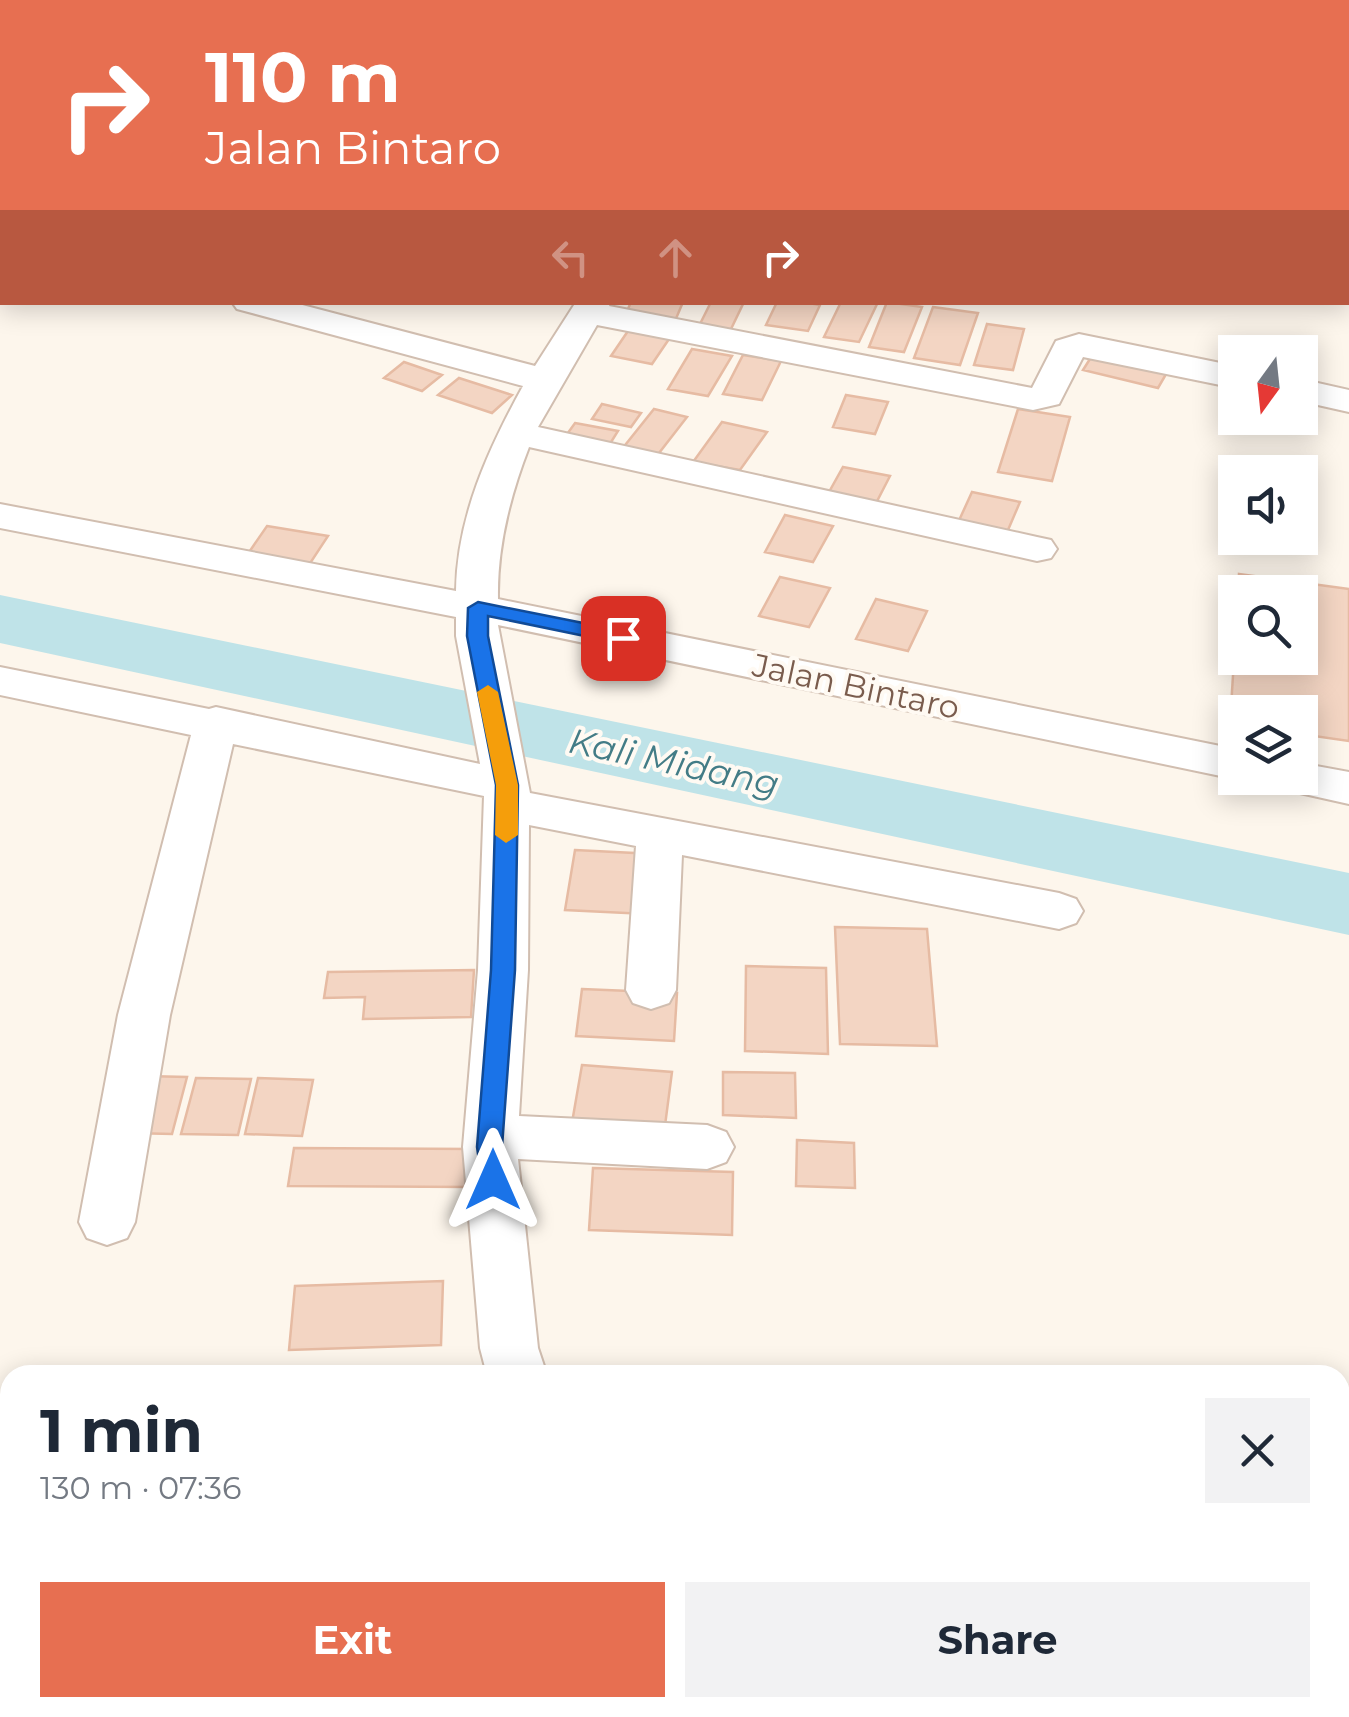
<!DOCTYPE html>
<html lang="en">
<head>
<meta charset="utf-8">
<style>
  body { margin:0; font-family:Montserrat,sans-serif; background:#f2f2f3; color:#1f2937; height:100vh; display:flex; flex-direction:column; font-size:38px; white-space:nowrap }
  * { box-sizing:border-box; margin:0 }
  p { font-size:32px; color:#747a83 }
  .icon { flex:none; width:55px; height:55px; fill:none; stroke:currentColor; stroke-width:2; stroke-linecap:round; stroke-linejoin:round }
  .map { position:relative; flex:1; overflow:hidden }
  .panel { position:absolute; left:0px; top:1365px; width:1350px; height:352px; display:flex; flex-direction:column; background:#fff; border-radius:30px 30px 0 0; box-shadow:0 5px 25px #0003 }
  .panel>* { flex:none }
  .banner { position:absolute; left:0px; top:0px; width:1350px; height:305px; box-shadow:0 5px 25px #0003; background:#e76f51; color:#fff; overflow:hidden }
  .needle { width:65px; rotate:195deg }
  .fabs { position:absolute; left:1218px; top:335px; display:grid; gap:20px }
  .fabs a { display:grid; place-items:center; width:100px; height:100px; border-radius:0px; background:#fff; box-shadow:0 5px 25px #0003; font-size:50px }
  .pin { position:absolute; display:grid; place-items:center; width:85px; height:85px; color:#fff; margin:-42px; border-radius:20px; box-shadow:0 5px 15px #0006 }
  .me { position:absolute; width:110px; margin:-55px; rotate:0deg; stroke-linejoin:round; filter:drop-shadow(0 0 8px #0008) }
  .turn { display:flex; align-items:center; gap:35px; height:210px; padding:0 40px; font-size:45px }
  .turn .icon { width:130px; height:130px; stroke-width:2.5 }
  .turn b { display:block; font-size:70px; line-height:85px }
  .lanes { display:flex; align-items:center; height:95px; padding:0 40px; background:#0003; justify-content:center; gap:50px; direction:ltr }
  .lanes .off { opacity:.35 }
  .round { display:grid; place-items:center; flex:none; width:105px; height:105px; border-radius:0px; background:#f2f2f3 }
  .overview { display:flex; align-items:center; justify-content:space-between; height:170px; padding:0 40px }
  h1 { font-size:60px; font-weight:700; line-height:75px }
  .action { display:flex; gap:20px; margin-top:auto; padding:20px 40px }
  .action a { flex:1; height:115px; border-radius:0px; background:#e76f51; color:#fff; font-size:40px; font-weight:700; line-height:115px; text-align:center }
  .action a+a { background:#f2f2f3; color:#1f2937 }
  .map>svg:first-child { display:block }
  .water { fill:#bfe3e8; stroke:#a5d3da; stroke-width:2.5 }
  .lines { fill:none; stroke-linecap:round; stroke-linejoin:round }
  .stream { fill:#a5d3da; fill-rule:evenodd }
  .river { fill:#bfe3e8; fill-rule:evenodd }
  .runway { fill:#dbcfda; fill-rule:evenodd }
  .building { fill:#f3d5c3; stroke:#e6bba3; stroke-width:2.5 }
  .street-casing { stroke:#d1beb0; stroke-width:4 }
  .street { fill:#fff; fill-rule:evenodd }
  .route { fill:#1a73e8; stroke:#114b97; stroke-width:2.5 }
  .slow { fill:#f59e0b }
  .labels { text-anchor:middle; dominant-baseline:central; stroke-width:8; stroke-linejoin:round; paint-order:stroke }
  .street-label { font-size:32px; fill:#7a5c4d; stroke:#fffaf3 }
  .water-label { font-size:35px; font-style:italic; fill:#437c86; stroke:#fffaf3 }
</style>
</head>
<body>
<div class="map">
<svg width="1349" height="1717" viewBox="0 0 1349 1717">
  <rect width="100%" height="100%" fill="#fdf6ec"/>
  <!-- water -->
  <path class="water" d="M50 1708H464L463 1717H47Z"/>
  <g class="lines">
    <!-- stream -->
    <path class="stream" d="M0 5H2V10H0Z
      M1348 175H1349V181H1348Z
      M1348 285H1349V292H1348Z"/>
    <!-- river -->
    <path class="river" d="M0 595 1349 873V935L0 643Z"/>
    <!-- runway -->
    <path class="runway" d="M1089 0H1300L1301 2H1091Z"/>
  </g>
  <!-- building -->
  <path class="building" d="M631 302H683L675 321 625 316Z
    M711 302H744L730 331 699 326Z
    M777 302H803L820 305 808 331 766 325Z
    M841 302H878L859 342 824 337Z
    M887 302 922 307 904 352 869 347Z
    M933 307 978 313 960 365 914 358Z
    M987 324 1024 329 1013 370 974 365Z
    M628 331 669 339 652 364 611 356Z
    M692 349 732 356 708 396 668 389Z
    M1095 351 1169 369 1158 388 1083 370Z
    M743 355 781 361 762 400 723 394Z
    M404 362 442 375 422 391 384 378Z
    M459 378 512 395 492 413 438 395Z
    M846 395 888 402 875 434 833 427Z
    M602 404 641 413 631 427 592 419Z
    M654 409 687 417 652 462 618 454Z
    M1018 409 1070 417 1052 481 998 472Z
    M722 422 767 432 740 470 693 462Z
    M575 423 618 431 608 447 565 437Z
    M843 467 890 476 872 511 824 501Z
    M972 492 1020 502 1005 537 956 527Z
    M785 515 833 526 813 562 765 552Z
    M267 526 328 536 307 568 245 558Z
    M1239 574 1349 589V741L1300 734V712H1235V724H1230L1235 643V658H1300V592H1238Z
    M780 577 830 588 809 627 759 616Z
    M876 599 927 611 908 651 856 639Z
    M575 850 654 854 646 914 565 910Z
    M835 927 927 929 937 1046 840 1044Z
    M746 966 826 968 828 1054 745 1051Z
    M474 970 471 1017 363 1019 365 997 324 998 328 972Z
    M582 989 677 993 674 1041 576 1036Z
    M582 1065 672 1072 663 1141 570 1134Z
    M723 1072 795 1073 796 1118 723 1115Z
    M145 1076 187 1077 172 1134 131 1133Z
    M196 1078 251 1079 238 1135 181 1134Z
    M258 1078 313 1080 302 1136 245 1134Z
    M797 1140 854 1143 855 1188 796 1186Z
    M294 1148 474 1149 470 1187 288 1186Z
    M593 1168 733 1172 732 1235 589 1230Z
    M443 1281 441 1345 289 1350 295 1286Z
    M610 1708H699L697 1717H608Z
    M839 1708 906 1717H838Z"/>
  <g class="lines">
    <!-- street casing -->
    <g class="street-casing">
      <path id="street" d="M0 92H2V110H0Z
        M1348 158H1349V178L1348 177Z
        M0 249H2V269H0Z
        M232 302H291L535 366 576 302H611L609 306 1032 388 1056 341 1079 334 1235 366V388L1083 357 1059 404 1033 410 597 325 538 427 1037 537 1051 540 1057 549 1051 558 1037 561 529 447C510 496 497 547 498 599L1235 749V778H1241L1235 779 498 625 530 793 1059 893 1076 899 1083 911 1076 923 1059 929 682 855 676 990 669 1003 651 1009 633 1003 626 990 636 846 529 825 528 970 519 1116 707 1125 726 1132 734 1147 726 1162 707 1169 518 1159 538 1348 547 1375H487L480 1348 463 1147 478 970 484 796 233 744 170 1015 135 1222 127 1238 107 1245 87 1238 79 1222 118 1015 191 735 0 695V667L209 709 216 707 480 764 456 636V617L0 528V504L456 591C457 517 488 450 523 386L237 309Z
        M1300 379 1349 390V412L1300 401Z
        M1300 763 1349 772V804L1282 789 1275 778H1300Z
        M482 1708H548L547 1717H479Z"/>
    </g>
    <!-- street -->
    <use href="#street" class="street"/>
  </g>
  <!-- route -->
  <path class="route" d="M478 602 623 631 633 638 623 644 488 616V636L518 785 515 970 502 1147 506 1180 502 1188 493 1191 483 1188 477 1147 491 970 496 785 467 636 468 608Z"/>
  <!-- slow -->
  <path class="slow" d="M488 685 498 692 518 785V835L506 843 495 835 496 785 477 692Z"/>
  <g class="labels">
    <!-- street labels -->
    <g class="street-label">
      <text transform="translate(856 686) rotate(12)">Jalan Bintaro</text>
    </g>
    <!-- water labels -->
    <g class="water-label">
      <text transform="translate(674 762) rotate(12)">Kali Midang</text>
    </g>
  </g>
</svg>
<div class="fabs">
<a><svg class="needle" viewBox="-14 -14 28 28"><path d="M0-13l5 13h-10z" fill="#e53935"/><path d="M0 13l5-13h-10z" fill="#747a83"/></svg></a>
<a><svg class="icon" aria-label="sound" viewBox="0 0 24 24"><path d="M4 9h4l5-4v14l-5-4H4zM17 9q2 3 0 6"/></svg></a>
<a><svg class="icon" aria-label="search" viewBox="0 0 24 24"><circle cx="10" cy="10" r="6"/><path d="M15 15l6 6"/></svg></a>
<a><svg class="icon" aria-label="layers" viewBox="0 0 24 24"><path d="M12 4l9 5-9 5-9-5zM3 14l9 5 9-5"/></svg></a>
</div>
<div class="pin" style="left:623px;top:638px;background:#d93025"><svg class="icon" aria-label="arrive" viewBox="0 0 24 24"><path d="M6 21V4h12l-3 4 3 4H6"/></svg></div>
<svg class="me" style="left:493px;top:1180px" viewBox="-20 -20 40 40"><path d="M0-17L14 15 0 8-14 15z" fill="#1a73e8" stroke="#fff" stroke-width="4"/></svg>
<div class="banner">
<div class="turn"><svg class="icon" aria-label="right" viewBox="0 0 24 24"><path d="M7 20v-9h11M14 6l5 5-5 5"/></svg><div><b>110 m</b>Jalan Bintaro</div></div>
<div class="lanes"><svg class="icon off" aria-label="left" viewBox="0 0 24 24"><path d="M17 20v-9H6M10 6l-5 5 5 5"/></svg><svg class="icon off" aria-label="ahead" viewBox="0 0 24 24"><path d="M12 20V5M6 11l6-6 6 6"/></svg><svg class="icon" aria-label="right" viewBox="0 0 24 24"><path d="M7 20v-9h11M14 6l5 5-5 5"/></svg></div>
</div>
<section class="panel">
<div class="overview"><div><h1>1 min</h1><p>130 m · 07:36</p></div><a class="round"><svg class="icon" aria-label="close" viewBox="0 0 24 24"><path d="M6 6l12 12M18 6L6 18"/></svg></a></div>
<div class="action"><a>Exit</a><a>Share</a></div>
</section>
</div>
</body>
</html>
